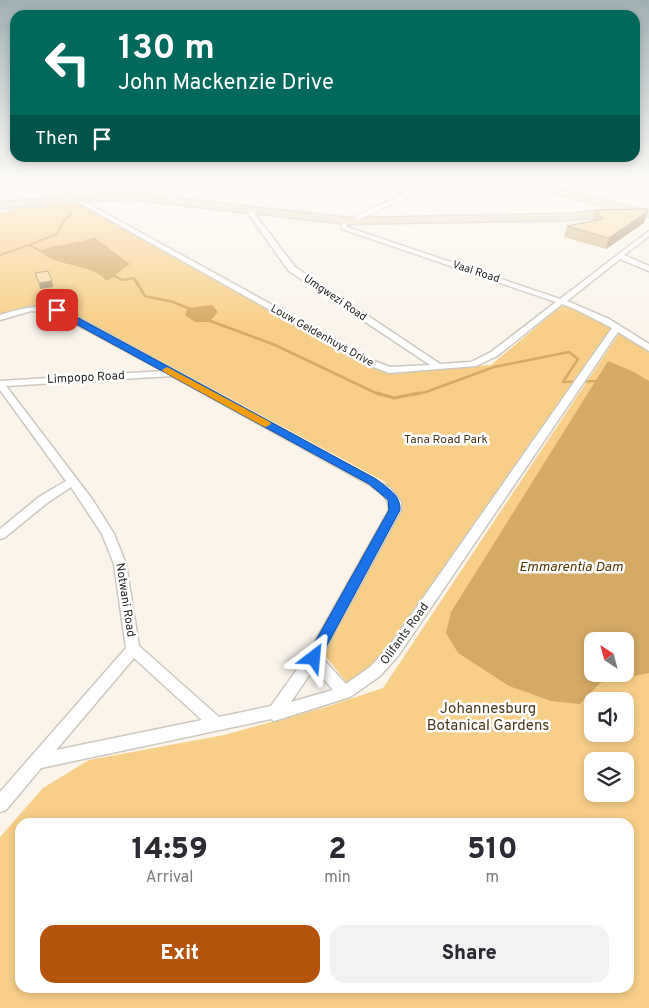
<!DOCTYPE html>
<html lang="en">
<head>
<meta charset="utf-8">
<style>
  body { margin:0; font-family:Overpass,sans-serif; background:#f2f2f3; color:#2b2b33; height:100vh; display:flex; flex-direction:column; font-size:19px; white-space:nowrap }
  * { box-sizing:border-box; margin:0 }
  p { font-size:16px; color:#7c7c81 }
  .icon { flex:none; width:28px; height:28px; fill:none; stroke:currentColor; stroke-width:2; stroke-linecap:round; stroke-linejoin:round }
  .map { position:relative; flex:1; overflow:hidden }
  .sheet { position:absolute; left:15px; top:818px; width:619px; height:175px; display:flex; flex-direction:column; background:#fff; border-radius:15px; box-shadow:0 2px 8px #0003 }
  .sheet>* { flex:none }
  .top-card { position:absolute; left:10px; top:10px; width:630px; height:152px; border-radius:15px; box-shadow:0 2px 8px #0003; background:#00695c; color:#fff; overflow:hidden }
  .needle { width:32px; rotate:324deg }
  .tools { position:absolute; left:584px; top:632px; display:grid; gap:10px }
  .tools a { display:grid; place-items:center; width:50px; height:50px; border-radius:10px; background:#fff; box-shadow:0 2px 8px #0003; font-size:25px }
  .pin { position:absolute; display:grid; place-items:center; width:42px; height:42px; color:#fff; margin:-21px; border-radius:10px; box-shadow:0 2px 8px #0006 }
  .me { position:absolute; width:55px; margin:-28px; rotate:29deg; stroke-linejoin:round; filter:drop-shadow(0 0 4px #0008) }
  .turn { display:flex; align-items:center; gap:18px; height:105px; padding:0 25px; font-size:22px }
  .turn .icon { width:65px; height:65px; stroke-width:2.5 }
  .turn b { display:block; font-size:35px; line-height:42px }
  .then { display:flex; align-items:center; height:48px; padding:0 25px; background:#0003; gap:10px; font-size:19px }
  .eta { display:flex; justify-content:space-evenly; align-items:center; height:85px; text-align:center }
  .eta b { font-size:30px; font-weight:800; line-height:35px }
  .action { display:flex; gap:10px; margin-top:auto; padding:10px 25px }
  .action a { flex:1; height:58px; border-radius:15px; background:#b45309; color:#fff; font-size:20px; font-weight:800; line-height:58px; text-align:center }
  .action a+a { background:#f2f2f3; color:#2b2b33 }
  .map>svg:first-child { display:block }
  .green { fill:#f8cf89; fill-rule:evenodd }
  .water { fill:#d4ab65; fill-rule:evenodd }
  .lines { fill:none; stroke-linecap:round; stroke-linejoin:round }
  .stream-far2 { stroke:#d4ab65; stroke-width:2 }
  .stream-far1 { stroke:#d4ab65; stroke-width:2.5 }
  .stream { stroke:#d4ab65; stroke-width:3 }
  .minor-casing { stroke:#cdc8bf; stroke-width:3 }
  .tertiary-casing { stroke:#cdc8bf; stroke-width:2 }
  .secondary-casing { stroke:#cdc8bf; stroke-width:3 }
  .minor { fill:#fff; fill-rule:evenodd }
  .tertiary { fill:#fff; fill-rule:evenodd }
  .secondary { fill:#ecddc1; fill-rule:evenodd }
  .wall { fill:#d7ba8a }
  .shaded-wall { fill:#af9771 }
  .building { fill:#fad8a1; stroke:#af9771 }
  .route { fill:#1a73e8; stroke:#114b97 }
  .slow { fill:#f59e0b }
  .labels { text-anchor:middle; dominant-baseline:central; stroke-width:5; stroke-linejoin:round; paint-order:stroke }
  .far-street-label { font-size:11px; fill:#2c2a26; stroke:#fff }
  .street-label { font-size:12px; fill:#2c2a26; stroke:#fff }
  .park-label { font-size:12px; fill:#4b391a; stroke:#fff }
  .water-label { font-size:14px; font-style:italic; fill:#563b00; stroke:#fff }
  .near-park-label { font-size:15px; fill:#4b391a; stroke:#fff }
</style>
</head>
<body>
<div class="map">
<svg width="649" height="1008" viewBox="0 0 649 1008">
  <rect width="100%" height="100%" fill="#faf4eb"/>
  <!-- green -->
  <path class="green" d="M82 201 395 374 441 368 491 365 565 303 613 328 384 656 347 683 322 652 403 507 385 482 65 309H35L0 320V214L28 205Z
    M620 332 649 349V1008H0V837L43 788 89 760 224 735 326 707 383 688ZM592 641H625V674H592ZM592 701H625V734H592ZM592 761H625V794H592ZM20 822H629V988H20Z"/>
  <!-- water -->
  <path class="water" d="M94 237 130 264 107 281C89 262 57 268 39 251 58 243 76 245 94 237Z
    M212 305 218 312 209 322H195L185 315 188 308Z
    M608 361 632 371 649 381V673L600 683 580 704 551 701 509 686 458 653 446 633 451 612ZM625 641V674H592V641Z"/>
  <g class="lines">
    <!-- stream-far2 -->
    <path class="stream-far2" d="M41 251 29 245 57 234 63 222 72 212
      M0 255 29 245"/>
    <!-- stream-far1 -->
    <path class="stream-far1" d="M113 275 122 280 134 278 145 296 173 302 190 309
      M205 319 275 345 380 395
      M412 395 426 392 494 367 569 352 578 359 563 382 599 381"/>
    <!-- stream -->
    <path class="stream" d="M377 393 394 398 419 393"/>
    <!-- minor casing -->
    <g class="minor-casing">
      <path id="minor" d="M44 182H50L52 197 47 196Z
        M205 182H213L164 201 159 200Z
        M365 182H375L413 194 410 196Z
        M78 198 374 361 390 367 430 365 289 271 283 263 246 210 247 209H251L295 267 440 364 471 362 491 352 556 302 342 229V223L351 220 352 221 347 225V227L560 299 649 231V236L624 255 649 266V271L620 259 567 301 609 319 649 344V351L618 332 398 656 380 676 350 697 274 721 271 719 41 768 6 810 0 812V792L126 648 114 564 102 534 71 487 47 503 4 538 0 539V529L39 497 66 481 0 390V381L163 371 53 312 31 311 0 320V315C22 308 42 303 65 310L390 488 401 502V510L321 657 346 684 370 667 388 648 612 328 575 309 562 304 497 356 476 366 389 373 368 365 76 201 75 200ZM172 376 368 484C379 491 389 497 389 510L308 654 271 706 219 717 139 646 126 564 114 534 92 499 6 386ZM134 658 202 720 56 750ZM314 668 333 690 291 702Z"/>
    </g>
    <!-- tertiary casing -->
    <g class="tertiary-casing">
      <path id="tertiary" d="M429 182H439L352 223 345 221Z"/>
    </g>
    <!-- secondary casing -->
    <g class="secondary-casing">
      <path id="secondary" d="M82 182H95L55 197 48 195Z
        M508 182H524L649 211V217L626 211 602 217 569 220 349 224 129 199 0 208V202L129 193 349 218 569 214 615 209Z"/>
    </g>
    <!-- minor -->
    <use href="#minor" class="minor"/>
    <!-- tertiary -->
    <use href="#tertiary" class="tertiary"/>
    <!-- secondary -->
    <use href="#secondary" class="secondary"/>
  </g>
  <!-- wall -->
  <path class="wall" d="M595 210 647 212 644 223 606 249 564 237 567 226 593 221Z"/>
  <!-- shaded-wall -->
  <path class="shaded-wall" d="M647 212 644 223 606 249 609 238Z
    M52 281 53 287 40 289 39 283Z"/>
  <!-- building -->
  <path class="building" d="M647 209V212L609 238 567 226 603 219 595 210Z
    M48 271 52 281 39 283 35 273Z"/>
  <!-- sky -->
  <linearGradient id="sky" x2="0" y2="1"><stop stop-color="#a0b0b4"/><stop offset="0.56" stop-color="#fdfaf6"/><stop offset="1" stop-color="#fdfaf6" stop-opacity="0"/></linearGradient>
  <rect width="649" height="324" fill="url(#sky)"/>
  <!-- route -->
  <path class="route" d="M54 308H60L376 479C387 488 401 495 400 510L318 662 314 663 309 662 306 658 389 510 388 500 369 484 54 312Z"/>
  <!-- slow -->
  <path class="slow" d="M167 367 270 422 271 424 266 427 263 426 164 372 162 370Z"/>
  <g class="labels">
    <!-- far-street labels -->
    <g class="far-street-label">
      <text transform="translate(476 272) rotate(18)">Vaal Road</text>
      <text transform="translate(335 298) rotate(34)">Umgwezi Road</text>
      <text transform="translate(322 336) rotate(29)">Louw Geldenhuys Drive</text>
    </g>
    <!-- street labels -->
    <g class="street-label">
      <text transform="translate(86 378) rotate(-3)">Limpopo Road</text>
      <text transform="translate(125 600) rotate(81)">Notwani Road</text>
      <text transform="translate(405 634) rotate(-54)">Olifants Road</text>
    </g>
    <!-- park labels -->
    <g class="park-label">
      <text x="446" y="440">Tana Road Park</text>
    </g>
    <!-- water labels -->
    <g class="water-label">
      <text x="571" y="567">Emmarentia Dam</text>
    </g>
    <!-- near-park labels -->
    <g class="near-park-label">
      <text x="488" y="709">Johannesburg<tspan x="488" dy="17">Botanical Gardens</tspan></text>
    </g>
  </g>
</svg>
<div class="tools">
<a><svg class="needle" viewBox="-14 -14 28 28"><path d="M0-13l5 13h-10z" fill="#e53935"/><path d="M0 13l5-13h-10z" fill="#7c7c81"/></svg></a>
<a><svg class="icon" aria-label="sound" viewBox="0 0 24 24"><path d="M4 9h4l5-4v14l-5-4H4zM17 9q2 3 0 6"/></svg></a>
<a><svg class="icon" aria-label="layers" viewBox="0 0 24 24"><path d="M12 4l9 5-9 5-9-5zM3 14l9 5 9-5"/></svg></a>
</div>
<div class="pin" style="left:57px;top:310px;background:#d93025"><svg class="icon" aria-label="arrive" viewBox="0 0 24 24"><path d="M6 21V4h12l-3 4 3 4H6"/></svg></div>
<svg class="me" style="left:314px;top:658px" viewBox="-20 -20 40 40"><path d="M0-17L14 15 0 8-14 15z" fill="#1a73e8" stroke="#fff" stroke-width="4"/></svg>
<div class="top-card">
<div class="turn"><svg class="icon" aria-label="left" viewBox="0 0 24 24"><path d="M17 20v-9H6M10 6l-5 5 5 5"/></svg><div><b>130 m</b>John Mackenzie Drive</div></div>
<div class="then">Then<svg class="icon" aria-label="arrive" viewBox="0 0 24 24"><path d="M6 21V4h12l-3 4 3 4H6"/></svg></div>
</div>
<section class="sheet">
<div class="eta">
<div><b>14:59</b><p>Arrival</p></div>
<div><b>2</b><p>min</p></div>
<div><b>510</b><p>m</p></div>
</div>
<div class="action"><a>Exit</a><a>Share</a></div>
</section>
</div>
</body>
</html>
